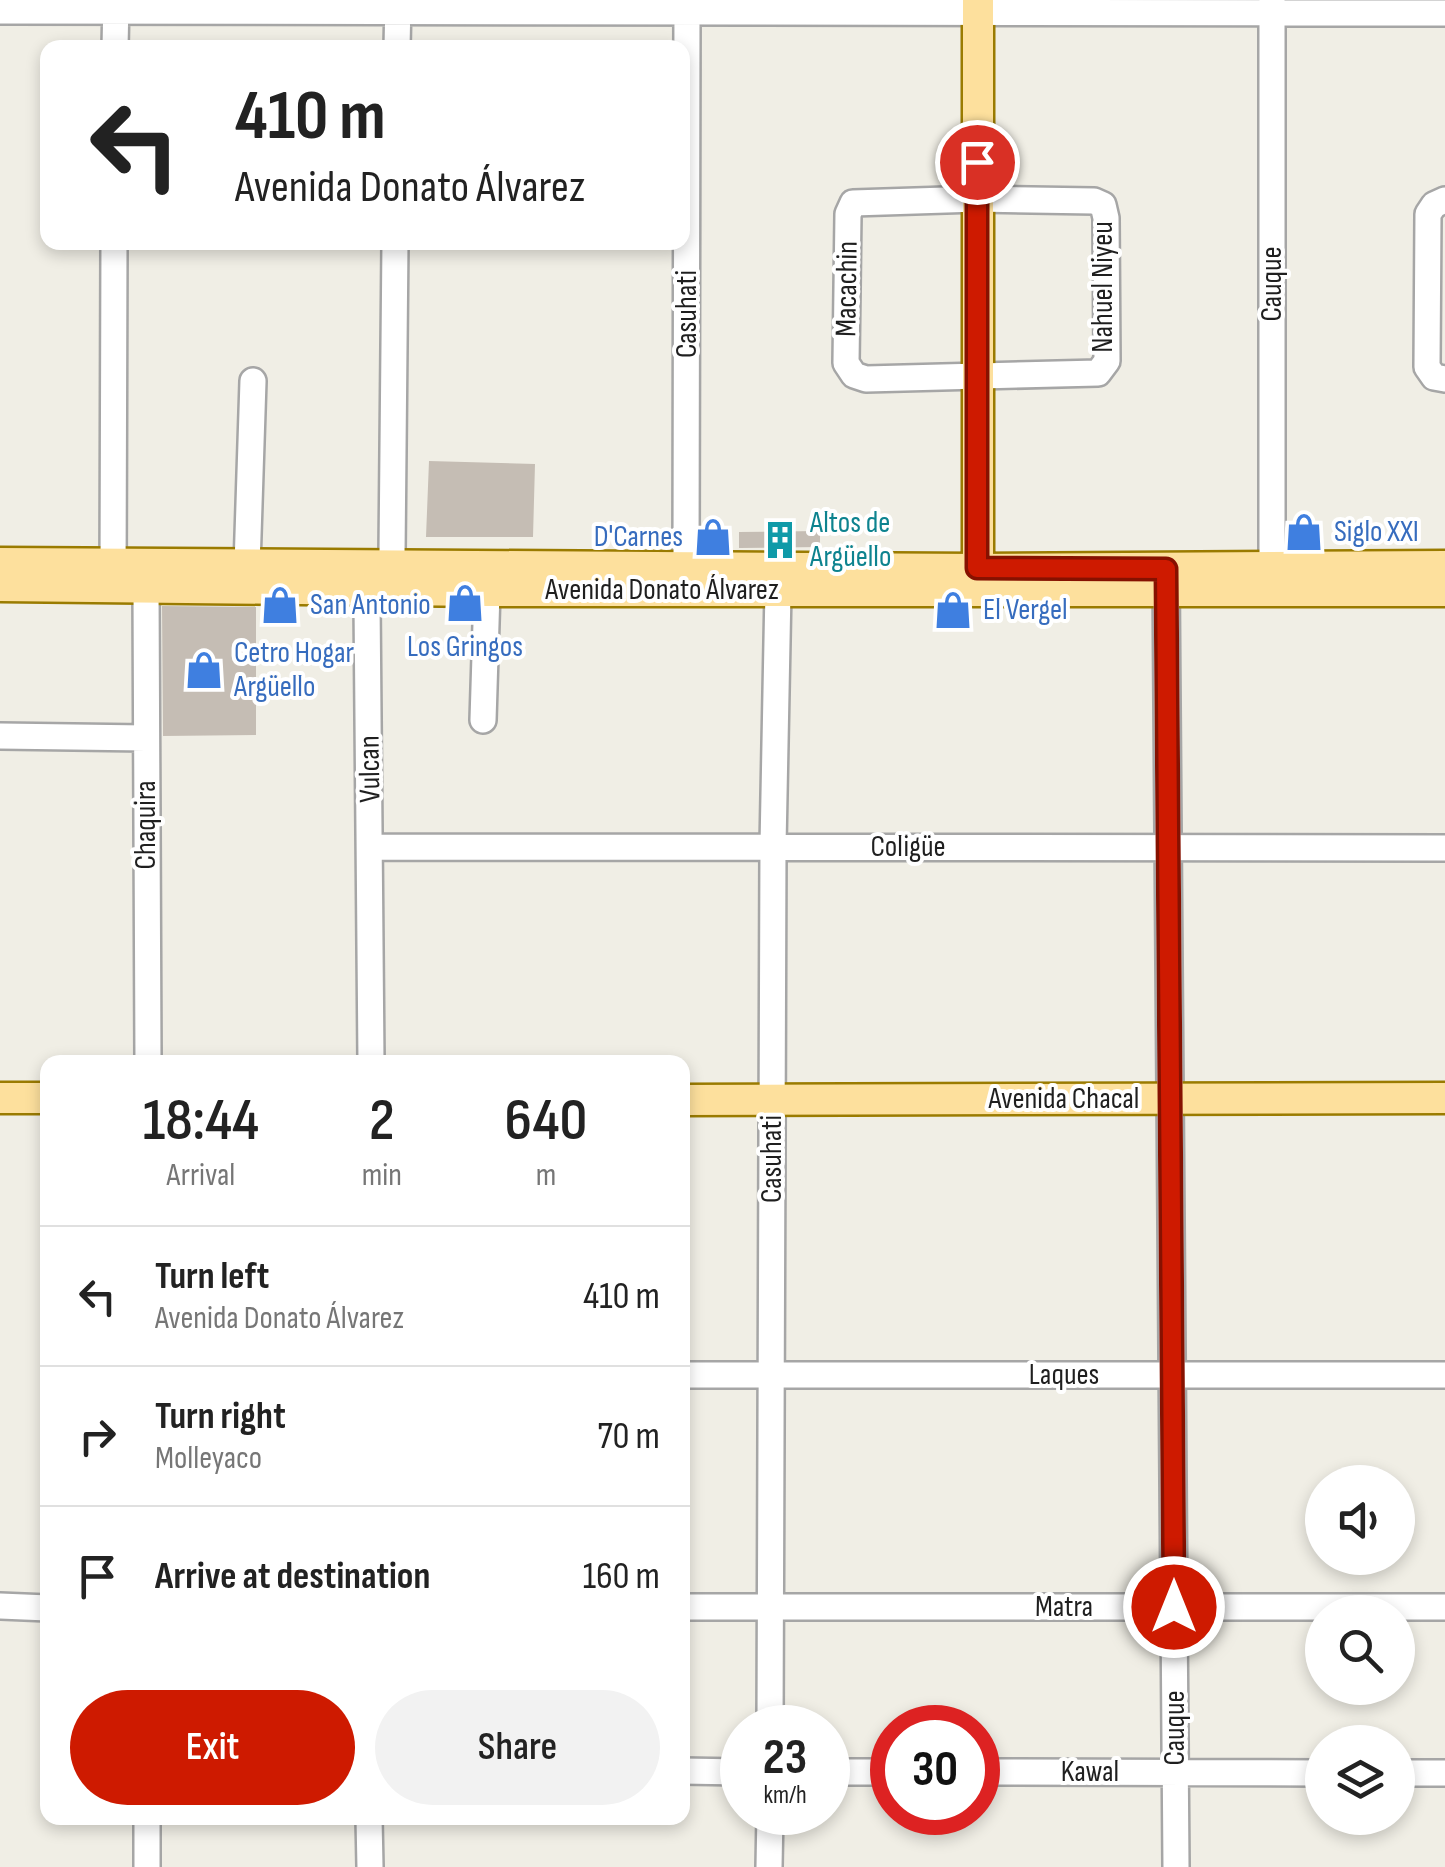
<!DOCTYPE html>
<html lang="en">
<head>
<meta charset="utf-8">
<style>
  body { margin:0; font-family:"Sofia Sans Condensed",sans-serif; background:#f2f2f2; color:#222; height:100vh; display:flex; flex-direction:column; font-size:38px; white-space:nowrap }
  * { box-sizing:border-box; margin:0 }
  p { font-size:32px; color:#767676 }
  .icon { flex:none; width:55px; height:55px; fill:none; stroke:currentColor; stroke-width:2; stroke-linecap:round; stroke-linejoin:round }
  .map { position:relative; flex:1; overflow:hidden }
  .panel { position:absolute; left:40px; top:1055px; width:650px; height:770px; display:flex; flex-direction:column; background:#fff; border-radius:20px; box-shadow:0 5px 15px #0003 }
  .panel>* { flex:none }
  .hud { position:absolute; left:40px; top:40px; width:650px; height:210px; border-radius:20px; box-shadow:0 5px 15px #0003; background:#fff; color:#222; overflow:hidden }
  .fabs { position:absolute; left:1305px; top:1465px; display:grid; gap:20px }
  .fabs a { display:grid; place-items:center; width:110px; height:110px; border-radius:50%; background:#fff; box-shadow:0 5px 15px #0003; font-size:50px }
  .speed { position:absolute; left:720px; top:1705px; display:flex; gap:20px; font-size:50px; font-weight:700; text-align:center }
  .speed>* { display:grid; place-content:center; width:130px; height:130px; border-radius:50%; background:#fff; box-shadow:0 5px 15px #0003; line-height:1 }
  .speed small { font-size:25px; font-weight:400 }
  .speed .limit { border:15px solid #d22; background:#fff; color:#111 }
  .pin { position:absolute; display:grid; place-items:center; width:85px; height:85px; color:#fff; margin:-42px; border:5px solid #fff; border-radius:50%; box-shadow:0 2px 10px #0007 }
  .me { position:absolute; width:110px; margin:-55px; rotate:0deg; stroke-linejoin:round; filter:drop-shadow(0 0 8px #0008) }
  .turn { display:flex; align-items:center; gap:35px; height:210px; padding:0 30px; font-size:45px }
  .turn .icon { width:130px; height:130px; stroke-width:2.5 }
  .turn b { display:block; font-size:70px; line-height:85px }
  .eta { display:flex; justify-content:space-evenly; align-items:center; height:170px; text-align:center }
  .eta b { font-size:60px; font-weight:600; line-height:70px }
  .cta { display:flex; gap:20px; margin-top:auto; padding:20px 30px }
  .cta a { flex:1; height:115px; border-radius:60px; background:#ce1a00; color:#fff; font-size:40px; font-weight:600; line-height:115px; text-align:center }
  .cta a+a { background:#f2f2f2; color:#222 }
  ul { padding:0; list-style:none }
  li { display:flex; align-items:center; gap:30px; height:140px; padding:0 30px; border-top:2px solid #e0e0e0 }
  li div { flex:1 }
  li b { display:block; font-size:38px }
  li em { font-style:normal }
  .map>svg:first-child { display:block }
  .building { fill:#c5bdb4 }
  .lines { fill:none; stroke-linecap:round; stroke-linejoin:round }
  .minor-casing { stroke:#a6a6a6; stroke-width:30 }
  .major-casing { stroke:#9a7b00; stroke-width:35 }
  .minor { stroke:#fff; stroke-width:25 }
  .major { stroke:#fde09d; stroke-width:30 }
  .route-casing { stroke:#861100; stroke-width:25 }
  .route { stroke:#ce1a00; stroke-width:18 }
  .labels { text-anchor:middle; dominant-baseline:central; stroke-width:8; stroke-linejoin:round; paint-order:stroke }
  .street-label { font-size:30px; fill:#1f1f1f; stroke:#fff }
  .culture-label { font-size:30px; fill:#0d838f; stroke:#fff; text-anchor:start }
  .shop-label { font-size:30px; fill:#366cbe; stroke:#fff; text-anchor:start }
</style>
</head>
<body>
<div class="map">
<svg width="1445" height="1867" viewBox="0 0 1445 1867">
  <rect width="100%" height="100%" fill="#f0eee5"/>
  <!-- building -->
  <path class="building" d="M429 461 535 464 533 537H426Z
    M820 531V547L739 548V532Z
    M162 606 256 607V735L163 736Z"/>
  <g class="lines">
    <!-- minor casing -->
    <g class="minor-casing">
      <path id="minor" d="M0 11 1445 13
        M115 48 116 0
        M397 48 398 0
        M977 199 1094 201 1103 205 1106 218 1107 361 1098 373 866 379 854 375 846 363 848 214 853 203Z
        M1445 200 1434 205 1428 214 1427 367 1434 377 1445 379
        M247 566 253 381
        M686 567 687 0
        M1272 569V0
        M1166 574 1176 1867
        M113 582 114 242
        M146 587 148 1062
        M483 720 487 591
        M0 736 146 738
        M371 847 1445 848
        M371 1062 367 601C372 583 386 571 392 553L395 242
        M682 1375H1445
        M0 1606 48 1608
        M682 1607H1445
        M770 1728 773 846 778 590
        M682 1771 742 1772
        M828 1772H892
        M978 1772 1322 1773
        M1398 1773H1445
        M147 1818V1867
        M369 1818 370 1867
        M769 1867 770 1812"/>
    </g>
    <!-- major casing -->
    <g class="major-casing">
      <path id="major" d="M978 0V588
        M0 563 977 569 1445 566
        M0 586 487 591H1445
        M0 1098H48
        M682 1100 1445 1098"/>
    </g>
    <!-- minor -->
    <use href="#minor" class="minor"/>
    <!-- major -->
    <use href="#major" class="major"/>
  </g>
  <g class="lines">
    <!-- route casing -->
    <g class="route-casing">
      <path id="route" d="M977 162V568L1166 569 1174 1607"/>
    </g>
    <!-- route -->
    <use href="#route" class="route"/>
  </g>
  <!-- icons -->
  <defs>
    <g id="shop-bare" transform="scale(3)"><path d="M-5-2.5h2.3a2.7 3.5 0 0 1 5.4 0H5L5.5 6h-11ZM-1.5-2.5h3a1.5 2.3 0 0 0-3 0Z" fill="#3f7fe0" stroke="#fff" stroke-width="2.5" paint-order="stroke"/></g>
    <g id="building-bare" transform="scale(3)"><path d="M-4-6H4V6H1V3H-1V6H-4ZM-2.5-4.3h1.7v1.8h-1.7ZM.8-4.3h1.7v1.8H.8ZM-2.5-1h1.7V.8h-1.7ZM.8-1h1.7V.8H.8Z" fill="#0f9aa8" stroke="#fff" stroke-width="2.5" paint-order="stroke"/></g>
  </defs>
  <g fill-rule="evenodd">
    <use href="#shop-bare" x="1304" y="532"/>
    <use href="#shop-bare" x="713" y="537"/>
    <use href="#building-bare" x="780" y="540"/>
    <use href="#shop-bare" x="465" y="603"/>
    <use href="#shop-bare" x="280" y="605"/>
    <use href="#shop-bare" x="953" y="610"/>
    <use href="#shop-bare" x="204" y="670"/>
  </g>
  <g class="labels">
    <!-- street labels -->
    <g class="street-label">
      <text transform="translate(1272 284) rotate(-90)">Cauque</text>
      <text transform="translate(1103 287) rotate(-90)">Nahuel Niyeu</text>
      <text transform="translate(847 289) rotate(-89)">Macachin</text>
      <text transform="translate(687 314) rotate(-90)">Casuhati</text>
      <text x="662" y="590">Avenida Donato Álvarez</text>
      <text transform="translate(370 769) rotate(-91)">Vulcan</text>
      <text transform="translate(146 825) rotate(-90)">Chaquira</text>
      <text x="908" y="847">Coligüe</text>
      <text x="1064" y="1099">Avenida Chacal</text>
      <text transform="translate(772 1159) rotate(-90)">Casuhati</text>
      <text x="1064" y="1375">Laques</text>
      <text x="1064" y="1607">Matra</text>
      <text transform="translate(1175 1728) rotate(-90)">Cauque</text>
      <text x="1090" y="1772">Kawal</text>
    </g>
    <!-- culture labels -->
    <g class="culture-label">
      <text x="810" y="523">Altos de<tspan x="810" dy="34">Argüello</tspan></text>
    </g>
    <!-- shop labels -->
    <g class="shop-label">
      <text x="1334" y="532">Siglo XXI</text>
      <text x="683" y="537" text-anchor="end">D'Carnes</text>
      <text x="310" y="605">San Antonio</text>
      <text x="983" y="610">El Vergel</text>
      <text x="465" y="647" text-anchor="middle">Los Gringos</text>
      <text x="234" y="653">Cetro Hogar<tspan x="234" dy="34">Argüello</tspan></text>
    </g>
  </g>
</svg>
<div class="fabs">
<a><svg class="icon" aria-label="sound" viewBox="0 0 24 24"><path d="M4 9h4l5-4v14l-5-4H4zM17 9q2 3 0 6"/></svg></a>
<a><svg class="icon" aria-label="search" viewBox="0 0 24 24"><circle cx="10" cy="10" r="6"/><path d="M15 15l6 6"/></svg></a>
<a><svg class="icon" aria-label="layers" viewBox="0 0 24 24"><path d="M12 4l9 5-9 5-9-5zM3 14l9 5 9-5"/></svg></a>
</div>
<div class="speed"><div>23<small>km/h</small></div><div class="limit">30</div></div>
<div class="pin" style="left:977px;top:162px;background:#d93025"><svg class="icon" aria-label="arrive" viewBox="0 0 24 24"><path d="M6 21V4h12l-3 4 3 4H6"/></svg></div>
<svg class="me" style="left:1174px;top:1607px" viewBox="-20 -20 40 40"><circle r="17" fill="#ce1a00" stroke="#fff" stroke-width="3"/><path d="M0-11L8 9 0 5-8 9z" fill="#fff"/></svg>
<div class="hud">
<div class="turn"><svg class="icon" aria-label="left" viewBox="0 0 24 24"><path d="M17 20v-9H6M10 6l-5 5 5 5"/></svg><div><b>410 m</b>Avenida Donato Álvarez</div></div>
</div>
<section class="panel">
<div class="eta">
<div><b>18:44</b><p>Arrival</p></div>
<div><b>2</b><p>min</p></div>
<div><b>640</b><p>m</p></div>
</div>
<ul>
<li><svg class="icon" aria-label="left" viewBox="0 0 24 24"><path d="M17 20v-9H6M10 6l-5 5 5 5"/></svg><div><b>Turn left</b><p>Avenida Donato Álvarez</p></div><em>410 m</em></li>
<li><svg class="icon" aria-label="right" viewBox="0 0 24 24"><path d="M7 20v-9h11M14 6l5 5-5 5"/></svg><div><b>Turn right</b><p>Molleyaco</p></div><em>70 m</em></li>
<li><svg class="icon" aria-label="arrive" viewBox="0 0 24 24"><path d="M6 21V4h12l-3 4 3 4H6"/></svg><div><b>Arrive at destination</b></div><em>160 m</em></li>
</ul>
<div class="cta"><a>Exit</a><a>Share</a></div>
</section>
</div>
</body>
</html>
